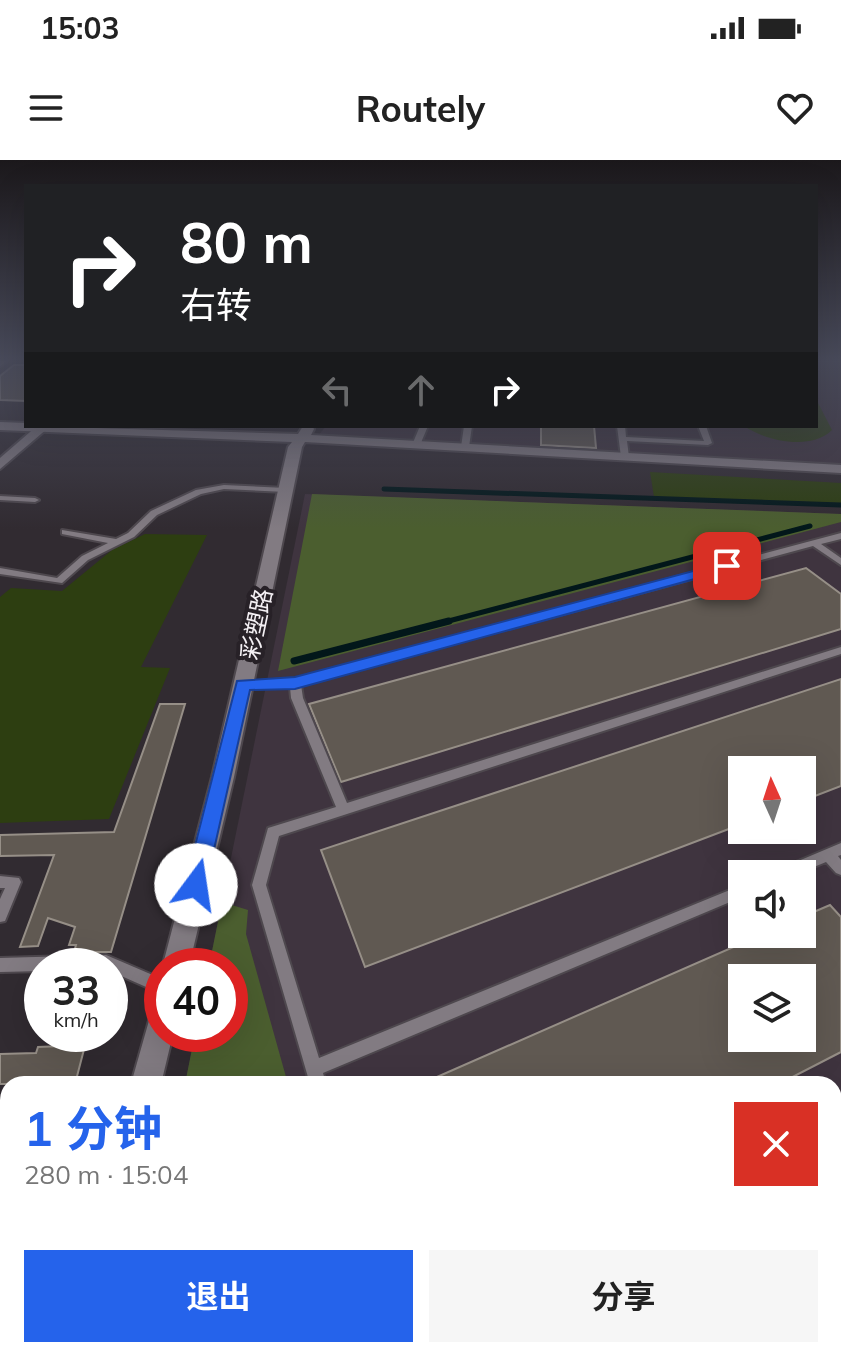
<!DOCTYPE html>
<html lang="zh">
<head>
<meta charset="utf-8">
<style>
  body { margin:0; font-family:Mulish,"Noto Sans SC",sans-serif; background:#f6f6f6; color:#222; height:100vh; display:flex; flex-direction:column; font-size:30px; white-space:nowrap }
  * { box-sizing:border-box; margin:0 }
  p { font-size:26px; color:#767676 }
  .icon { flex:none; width:44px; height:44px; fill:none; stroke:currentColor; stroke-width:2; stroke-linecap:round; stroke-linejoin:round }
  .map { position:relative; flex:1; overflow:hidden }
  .sheet { position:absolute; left:0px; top:916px; width:842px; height:282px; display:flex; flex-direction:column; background:#fff; border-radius:24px 24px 0 0; box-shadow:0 8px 32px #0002 }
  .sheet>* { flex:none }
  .hud { position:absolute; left:24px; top:24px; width:794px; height:244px; border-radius:0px; box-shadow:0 8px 32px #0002; background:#202124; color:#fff; overflow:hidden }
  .needle { width:52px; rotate:357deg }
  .buttons { position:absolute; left:728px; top:596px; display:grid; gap:16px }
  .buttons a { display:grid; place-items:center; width:88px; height:88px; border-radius:0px; background:#fff; box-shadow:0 8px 32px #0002; font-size:40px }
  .speed { position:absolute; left:24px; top:788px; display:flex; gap:16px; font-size:40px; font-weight:700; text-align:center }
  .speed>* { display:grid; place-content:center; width:104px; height:104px; border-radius:50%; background:#fff; box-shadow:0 8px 32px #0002; line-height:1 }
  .speed small { font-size:20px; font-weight:400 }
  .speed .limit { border:12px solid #d22; background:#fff; color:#111 }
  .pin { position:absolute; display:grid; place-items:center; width:68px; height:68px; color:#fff; margin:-34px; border-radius:16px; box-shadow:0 4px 12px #0006 }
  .me { position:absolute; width:88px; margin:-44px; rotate:14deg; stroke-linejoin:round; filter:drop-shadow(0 0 6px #0008) }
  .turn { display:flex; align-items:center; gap:28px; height:168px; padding:0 24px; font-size:36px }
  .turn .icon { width:104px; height:104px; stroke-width:2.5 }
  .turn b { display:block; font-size:56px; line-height:68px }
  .lanes { display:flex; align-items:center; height:76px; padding:0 24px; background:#0003; justify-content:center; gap:40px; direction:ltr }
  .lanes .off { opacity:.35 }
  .round { display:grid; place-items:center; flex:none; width:84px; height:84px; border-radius:0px; background:#f6f6f6 }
  .overview { display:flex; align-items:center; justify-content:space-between; height:136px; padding:0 24px }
  h1 { font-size:48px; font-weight:700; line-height:60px; color:#2563eb }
  .action { display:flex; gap:16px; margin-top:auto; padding:16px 24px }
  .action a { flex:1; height:92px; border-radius:0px; background:#2563eb; color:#fff; font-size:32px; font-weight:700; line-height:92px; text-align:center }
  .action a+a { background:#f6f6f6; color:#222 }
  .status { display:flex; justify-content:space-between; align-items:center; height:56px; padding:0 40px; background:#fff; direction:ltr }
  .status svg { height:22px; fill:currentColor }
  header { display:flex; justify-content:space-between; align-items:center; height:104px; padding:0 24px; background:#fff; font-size:36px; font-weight:700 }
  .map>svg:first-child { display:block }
  .built { fill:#3f343f; fill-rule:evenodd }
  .green { fill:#2d3e11 }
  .forest { fill:#4b5e2f }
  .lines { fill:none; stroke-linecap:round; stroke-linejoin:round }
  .stream-far1 { stroke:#02171a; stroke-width:5 }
  .stream { stroke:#02171a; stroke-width:7 }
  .building { fill:#605952; stroke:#968f87; stroke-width:2; fill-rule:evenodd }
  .service-casing { stroke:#4e484e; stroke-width:4 }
  .minor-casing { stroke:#4e484e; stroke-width:4 }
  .tertiary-casing { stroke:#4e484e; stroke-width:4 }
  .service { fill:#827b82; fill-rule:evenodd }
  .minor { fill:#827b82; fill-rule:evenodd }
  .tertiary { fill:#827b82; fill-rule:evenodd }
  .route { fill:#2563eb; stroke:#184099; stroke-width:2 }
  .labels { text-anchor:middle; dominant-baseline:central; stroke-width:8; stroke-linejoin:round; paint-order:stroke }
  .street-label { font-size:24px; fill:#f4f0f4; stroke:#272127 }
</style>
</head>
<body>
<div class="status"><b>15:03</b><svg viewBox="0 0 49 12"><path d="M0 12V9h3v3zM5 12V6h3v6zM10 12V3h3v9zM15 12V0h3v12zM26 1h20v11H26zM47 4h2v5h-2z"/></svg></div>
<header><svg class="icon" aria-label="menu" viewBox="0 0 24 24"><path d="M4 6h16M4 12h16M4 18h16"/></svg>Routely<svg class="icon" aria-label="heart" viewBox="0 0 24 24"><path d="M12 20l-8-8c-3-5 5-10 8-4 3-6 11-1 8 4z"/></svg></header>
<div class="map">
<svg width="841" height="1197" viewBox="0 0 841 1197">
  <rect width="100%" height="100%" fill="#312b31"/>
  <!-- built -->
  <path class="built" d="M816 201H841V305L318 276 326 266H816Z
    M305 334 841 354V1197H130L131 1190H834V924H185L195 874H230V806H209ZM742 610H802V670H742ZM742 714H802V774H742ZM742 818H802V878H742Z"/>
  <!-- green -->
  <path class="green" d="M816 239 832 270C811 291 766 281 744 266H816Z
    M650 312 841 323V343L654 337Z
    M145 374 207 375 141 507 170 508 109 659 0 663V437L11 428 62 431 112 390Z"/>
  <!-- forest -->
  <path class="forest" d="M312 334 841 354V362L278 511Z
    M222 742 248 750 246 774 288 924H185L195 874H230V806H209Z
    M131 1190H348L350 1197H130Z"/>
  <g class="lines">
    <!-- stream-far1 -->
    <path class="stream-far1" d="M384 329 841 345
      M441 463 810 366"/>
    <!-- stream -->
    <path class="stream" d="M294 501 449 461"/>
  </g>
  <!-- building -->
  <path class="building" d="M14 205H26V241L0 240V216Z
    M541 266H594L596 288 541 285Z
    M806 408 841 434V469L341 622 309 544Z
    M841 519V626L802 641V610H742V664L365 807 321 690Z
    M160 544H185L111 792H74L76 785H69L75 767 48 758 38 786 20 787 54 695 0 696V675L114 672Z
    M830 745 841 757V892L779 924H421L763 774H802V757ZM742 818H802V878H742Z
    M66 874H88L75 924H0V894L36 893 38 887 63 886Z"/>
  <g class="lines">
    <!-- service casing -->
    <g class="service-casing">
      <path id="service" d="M0 201H7L0 206Z
        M420 266H428L420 285 413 287 412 285Z
        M464 266H472L469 287 465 289 461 287Z
        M617 266H625L626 277 704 281 698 266H706L712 283 708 285 627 281 629 297 625 299 621 297Z
        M224 325 286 328 290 330 286 332 224 329 201 334 157 355 134 377 88 400 62 423 0 414V408L57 418 82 396 108 383 62 374V370L116 379 128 373 151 351 196 330Z
        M0 336 35 338 39 340 35 342 0 340Z
        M841 373V379L821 384 841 398V405L813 386 301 525 303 538 347 643 841 487V494L279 676 266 725 319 898 742 725V737L323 913 326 924H310L252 725 268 668 336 647 291 538 290 527 243 529 238 525 239 522 295 519Z
        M841 683V695L838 696 841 700V715L836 713 826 702 797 714H775L777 710Z
        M0 716 19 718 21 722 5 761 0 762V739L5 728H0Z
        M106 795 162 819V834L110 811V806H42V811L0 812V798Z
        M392 1190H413L415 1197H394Z"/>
    </g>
    <!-- minor casing -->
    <g class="minor-casing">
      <path id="minor" d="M37 266 48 268 0 309V298Z
        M0 952 8 953V985L0 984Z"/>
    </g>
    <!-- tertiary casing -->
    <g class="tertiary-casing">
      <path id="tertiary" d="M0 262 26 263V266L298 274 303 266H312L314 269 311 275 841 305V313L305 282 302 287 234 617 189 806 162 808 212 617 288 287 292 282 0 270Z
        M162 845V874H173L161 924H131L152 850Z
        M63 1190H101L99 1197H61Z"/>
    </g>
    <!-- service -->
    <use href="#service" class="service"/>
    <!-- minor -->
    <use href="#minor" class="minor"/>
    <!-- tertiary -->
    <use href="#tertiary" class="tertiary"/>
  </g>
  <!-- sky -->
  <linearGradient id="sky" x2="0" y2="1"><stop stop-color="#1b181b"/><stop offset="0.54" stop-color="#484a5a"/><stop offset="1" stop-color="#484a5a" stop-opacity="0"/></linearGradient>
  <rect width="841" height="369" fill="url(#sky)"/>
  <!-- route -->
  <path class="route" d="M727 402 734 406 731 409 295 529 250 530 206 725 203 732 196 734 188 732 185 725 237 521 295 517Z"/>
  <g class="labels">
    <!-- street labels -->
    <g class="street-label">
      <text transform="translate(256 464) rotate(-78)">彩塑路</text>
    </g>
  </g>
</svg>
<div class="buttons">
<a><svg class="needle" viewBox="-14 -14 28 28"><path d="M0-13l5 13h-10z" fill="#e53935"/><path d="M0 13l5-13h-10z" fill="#767676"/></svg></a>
<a><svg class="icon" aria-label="sound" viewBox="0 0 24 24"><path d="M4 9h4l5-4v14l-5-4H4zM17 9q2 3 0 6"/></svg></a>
<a><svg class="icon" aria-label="layers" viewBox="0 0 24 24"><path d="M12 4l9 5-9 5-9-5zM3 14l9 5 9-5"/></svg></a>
</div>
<div class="speed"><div>33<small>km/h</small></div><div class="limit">40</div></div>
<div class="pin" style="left:727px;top:406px;background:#d93025"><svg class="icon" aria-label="arrive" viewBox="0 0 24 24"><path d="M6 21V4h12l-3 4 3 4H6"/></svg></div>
<svg class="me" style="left:196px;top:725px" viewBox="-20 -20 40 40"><circle r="19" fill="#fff"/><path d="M0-13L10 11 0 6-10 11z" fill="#2563eb"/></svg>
<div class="hud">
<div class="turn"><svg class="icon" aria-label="right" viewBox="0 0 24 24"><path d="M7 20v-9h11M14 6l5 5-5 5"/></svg><div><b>80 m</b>右转</div></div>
<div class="lanes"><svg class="icon off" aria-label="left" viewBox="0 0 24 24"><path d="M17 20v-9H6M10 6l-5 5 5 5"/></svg><svg class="icon off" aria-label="ahead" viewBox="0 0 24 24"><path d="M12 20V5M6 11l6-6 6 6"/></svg><svg class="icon" aria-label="right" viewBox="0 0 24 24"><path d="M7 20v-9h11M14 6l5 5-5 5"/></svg></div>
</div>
<section class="sheet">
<div class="overview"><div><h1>1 分钟</h1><p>280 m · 15:04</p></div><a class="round" style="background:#d93025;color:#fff"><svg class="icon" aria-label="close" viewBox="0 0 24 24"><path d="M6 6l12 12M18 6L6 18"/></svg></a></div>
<div class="action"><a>退出</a><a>分享</a></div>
</section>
</div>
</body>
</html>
